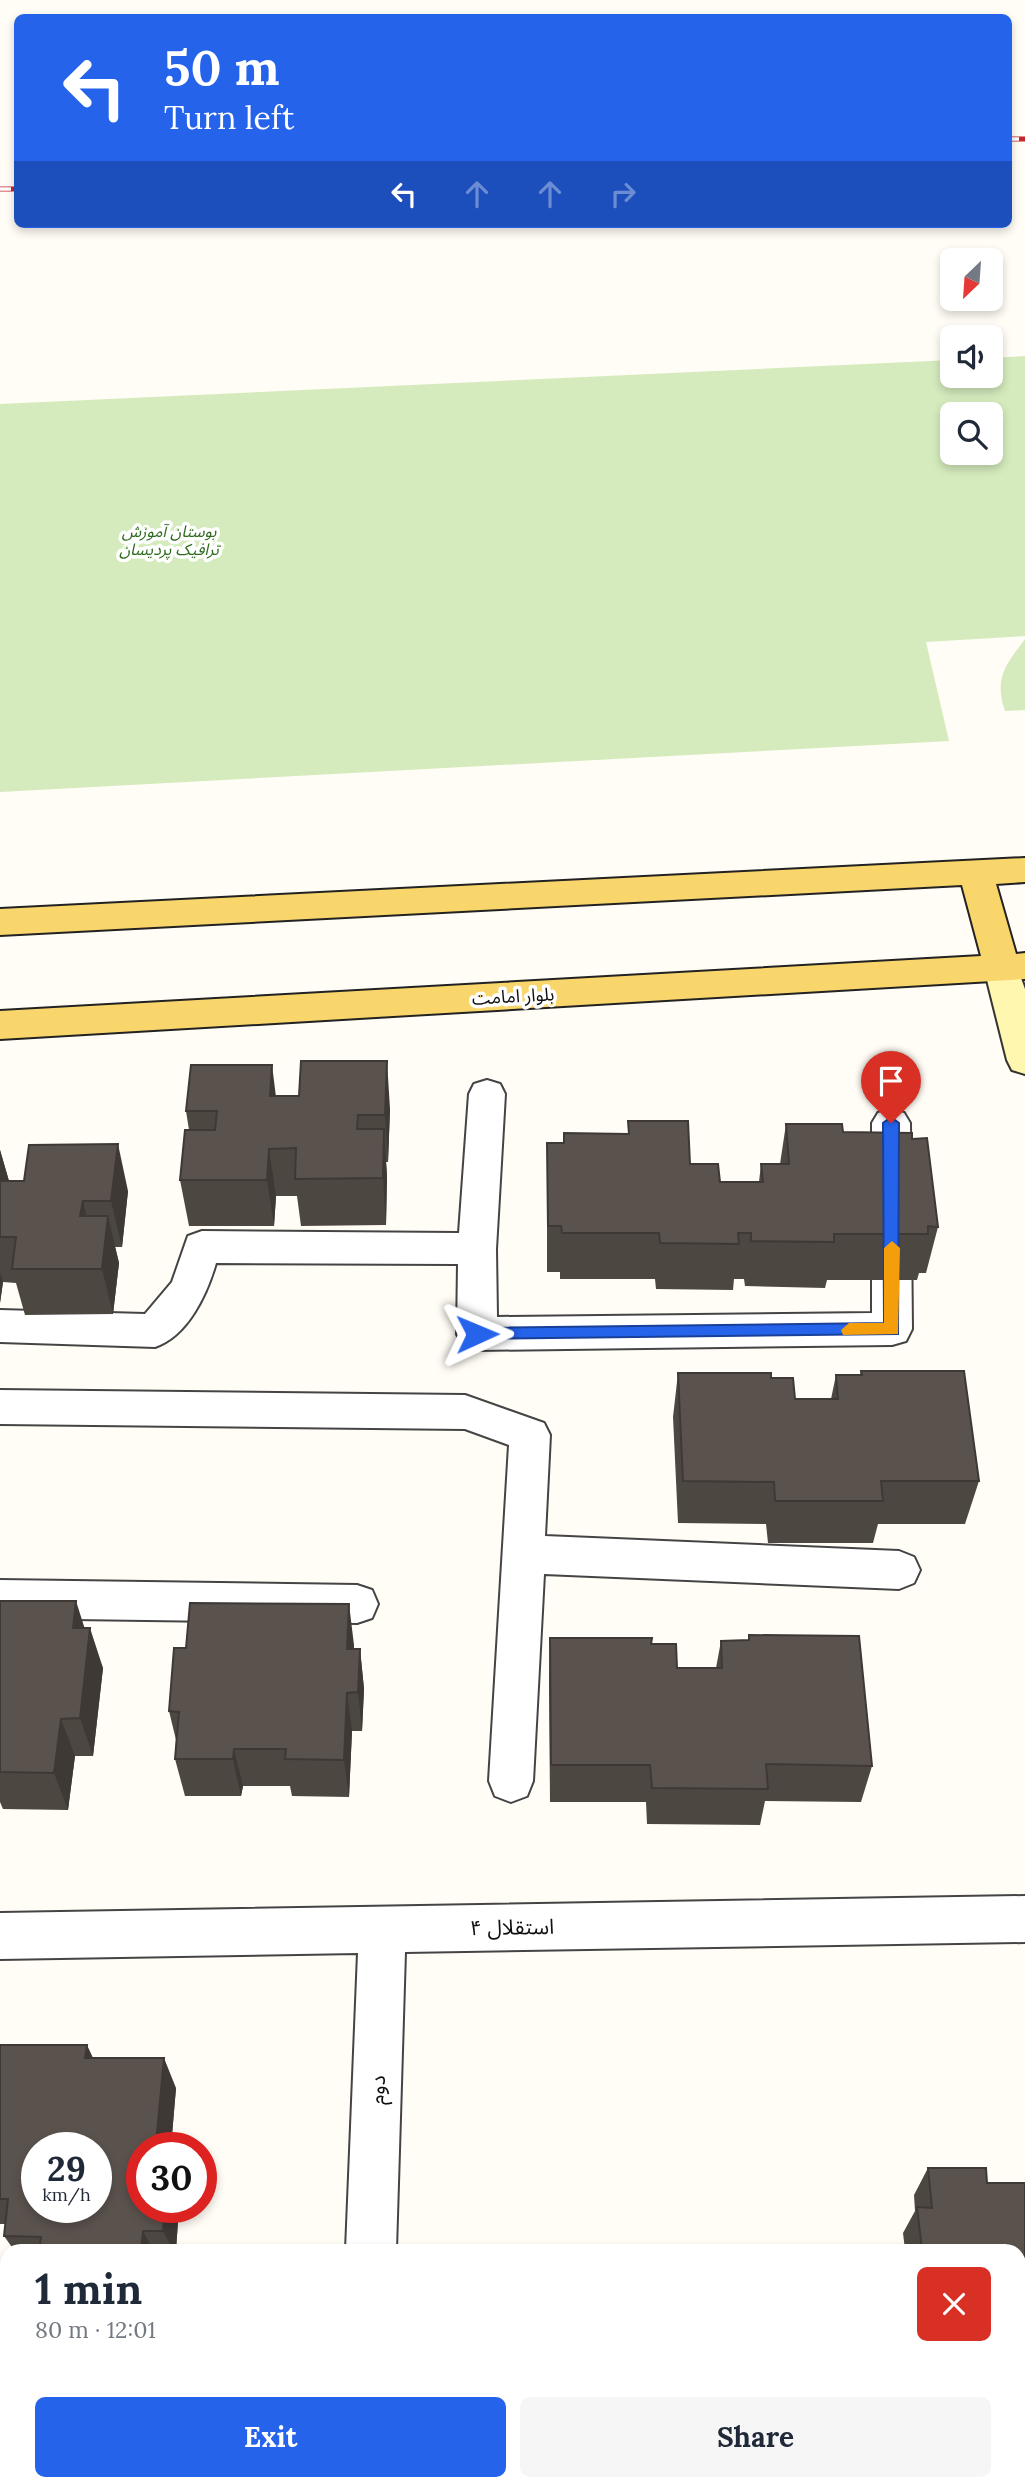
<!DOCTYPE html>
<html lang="en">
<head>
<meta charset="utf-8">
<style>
  body { margin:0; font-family:Lora,"Noto Sans Arabic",serif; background:#f6f6f7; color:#1f2937; height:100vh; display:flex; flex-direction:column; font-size:26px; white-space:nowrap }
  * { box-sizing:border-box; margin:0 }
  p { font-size:23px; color:#747a83 }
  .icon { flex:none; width:38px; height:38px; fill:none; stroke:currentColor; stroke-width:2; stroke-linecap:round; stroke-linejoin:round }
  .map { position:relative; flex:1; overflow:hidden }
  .side { position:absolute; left:0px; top:2244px; width:1026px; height:247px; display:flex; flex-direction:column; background:#fff; border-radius:21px 21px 0 0; box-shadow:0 4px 10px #0003 }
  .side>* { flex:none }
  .guide { position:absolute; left:14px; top:14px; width:998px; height:214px; border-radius:10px; box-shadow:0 4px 10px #0003; background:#2563eb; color:#fff; overflow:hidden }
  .needle { width:46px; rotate:205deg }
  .fabs { position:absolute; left:940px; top:248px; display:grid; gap:14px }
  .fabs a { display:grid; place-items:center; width:63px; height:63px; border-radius:10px; background:#fff; box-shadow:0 4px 10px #0003; font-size:35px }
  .speed { position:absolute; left:21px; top:2132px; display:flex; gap:14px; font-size:35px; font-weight:700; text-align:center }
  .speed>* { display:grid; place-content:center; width:91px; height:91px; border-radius:50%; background:#fff; box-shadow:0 4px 10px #0003; line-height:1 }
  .speed small { font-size:18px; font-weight:400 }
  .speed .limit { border:10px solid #d22; background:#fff; color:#111 }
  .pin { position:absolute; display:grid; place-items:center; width:60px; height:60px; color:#fff; margin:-72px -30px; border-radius:50% 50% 50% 0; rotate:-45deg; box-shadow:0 0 7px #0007 }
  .pin .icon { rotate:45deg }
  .me { position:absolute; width:77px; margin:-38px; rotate:89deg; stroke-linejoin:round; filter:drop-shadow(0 0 5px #0008) }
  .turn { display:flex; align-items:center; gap:24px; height:147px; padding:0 35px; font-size:32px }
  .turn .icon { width:91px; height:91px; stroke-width:2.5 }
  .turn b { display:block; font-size:49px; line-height:60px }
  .lanes { display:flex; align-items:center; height:66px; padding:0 35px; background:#0003; justify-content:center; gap:35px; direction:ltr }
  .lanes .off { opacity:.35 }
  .round { display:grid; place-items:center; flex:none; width:74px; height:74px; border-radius:10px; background:#f6f6f7 }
  .summary { display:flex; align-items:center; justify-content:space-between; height:119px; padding:0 35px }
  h1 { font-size:42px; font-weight:700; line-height:52px }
  .cta { display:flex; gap:14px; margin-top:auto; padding:14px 35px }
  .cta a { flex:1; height:80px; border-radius:10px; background:#2563eb; color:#fff; font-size:28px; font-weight:700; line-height:80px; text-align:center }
  .cta a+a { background:#f6f6f7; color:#1f2937 }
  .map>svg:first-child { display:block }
  .green { fill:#d5ebbd; fill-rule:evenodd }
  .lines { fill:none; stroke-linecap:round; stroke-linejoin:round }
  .minor-casing { stroke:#444; stroke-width:4 }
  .secondary-casing { stroke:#333; stroke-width:4 }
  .primary-casing { stroke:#222; stroke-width:4 }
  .minor { fill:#fff; fill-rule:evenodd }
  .secondary { fill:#fff6b0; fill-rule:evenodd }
  .primary { fill:#f9d66b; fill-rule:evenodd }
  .rail-casing { stroke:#c4262e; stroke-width:5 }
  .rail { stroke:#fff; stroke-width:3.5; stroke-dasharray:11; stroke-linecap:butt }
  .wall { fill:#4d4742 }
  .shaded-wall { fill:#3f3936 }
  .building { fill:#5a524d; stroke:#3f3936; stroke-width:2; fill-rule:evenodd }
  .route { fill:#2563eb; stroke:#184099; stroke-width:2 }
  .slow { fill:#f59e0b }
  .labels { text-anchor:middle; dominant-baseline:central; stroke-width:7; stroke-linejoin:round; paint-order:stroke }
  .far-park-label { font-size:16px; font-style:italic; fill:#2f6b1f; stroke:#fff }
  .street-label { font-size:18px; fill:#111; stroke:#fff }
  .near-street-label { font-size:21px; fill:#111; stroke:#fff }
</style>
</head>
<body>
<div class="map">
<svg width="1025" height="2489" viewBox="0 0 1025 2489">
  <rect width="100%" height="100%" fill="#fffdf5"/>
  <!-- green -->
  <path class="green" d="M1025 356V636L926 642 949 741 0 792V404L952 360V376H990L991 358ZM952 415H990V453H952Z
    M1025 639V710L1005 711C994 679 1005 665 1025 639Z"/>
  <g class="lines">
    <!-- minor casing -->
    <g class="minor-casing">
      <path id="minor" d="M487 1080 500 1084 505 1094 496 1249 497 1317 872 1313V1123L878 1113 891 1109 904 1113 910 1123 912 1329 906 1341 892 1345 477 1350 463 1346 457 1334 458 1264 216 1263C207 1294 188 1336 155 1347L0 1342V1310L145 1314 172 1282 188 1236 202 1231 459 1233 469 1094 474 1084Z
        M0 1390 465 1395 544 1423 550 1435 545 1536 899 1551 914 1557 920 1570 914 1583 899 1589 544 1574 533 1781 527 1796 511 1802 495 1796 489 1781 509 1445 465 1429 0 1424Z
        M0 1580 357 1585 372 1590 378 1604 372 1618 357 1623 0 1618Z
        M1025 1896V1942L405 1952 396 2250H346L358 1953 0 1959V1913Z
        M0 2293H7V2345H0Z
        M157 2483H211L210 2489H156Z
        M336 2483H390V2489H336Z"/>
    </g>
    <!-- secondary casing -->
    <g class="secondary-casing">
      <path id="secondary" d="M1002 955 1014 959 1025 989V1074L1012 1070 1007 1060 984 968 990 959Z"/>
    </g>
    <!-- primary casing -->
    <g class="primary-casing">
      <path id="primary" d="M1025 858V882L996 884 1016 954 1025 953V979L0 1039V1011L981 956 962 885 0 935V909Z"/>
    </g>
    <!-- minor -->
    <use href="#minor" class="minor"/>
    <!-- secondary -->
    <use href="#secondary" class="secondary"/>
    <!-- primary -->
    <use href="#primary" class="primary"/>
    <!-- rail casing -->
    <g class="rail-casing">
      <path id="rail" d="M1008 139H1025
        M0 189H18"/>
    </g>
    <!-- rail -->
    <use href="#rail" class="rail"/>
  </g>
  <!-- wall -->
  <path class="wall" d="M276 1096 390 1109 388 1162H386L387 1176 386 1225 301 1226 297 1196H276L274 1226H189L180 1180 189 1130 186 1111Z
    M628 1121 690 1164 720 1182H759L761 1164H780L786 1124 843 1132 912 1139 938 1227 926 1273H919L917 1280H827L825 1288 745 1286 744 1279H734L733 1290 656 1289 655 1279H560V1272H547V1143H564L628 1134Z
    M0 1150 9 1181 128 1191 122 1247H115L119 1263 113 1314 25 1315 16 1283 3 1282 0 1303Z
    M861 1371 979 1481 965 1524H878L873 1543H768L766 1524 678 1523 673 1417 678 1373 771 1378 795 1399H831L836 1375H860Z
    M0 1601 84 1628 103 1668 93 1756H75L68 1810 3 1809 0 1802Z
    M550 1638 651 1644 677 1668H716L721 1641 872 1766 861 1802 765 1801 760 1825 647 1824 646 1802H550L549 1678Z
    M354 1645V1649H360L364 1689 362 1731H352L349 1797 292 1796 290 1786H243L241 1796H185L175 1759 176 1740 169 1711Z
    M0 2045 93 2058 176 2088 172 2135 177 2147H142V2207H179L176 2250H14L4 2236 5 2224H0Z
    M928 2168 987 2183H1025V2396H1021L1018 2399V2250H905L903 2233 915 2211 914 2195Z
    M588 2483H819L815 2489H598V2488H588Z"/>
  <!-- shaded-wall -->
  <path class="shaded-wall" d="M387 1061 390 1109 388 1162 385 1115Z
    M272 1065 278 1113 270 1096Z
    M384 1129 387 1176 386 1225 383 1178Z
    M118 1144 128 1191 122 1247 111 1201Z
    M269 1149 276 1196 274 1226 267 1180Z
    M0 1150 13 1195 0 1203Z
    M83 1201 94 1248 80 1216Z
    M108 1216 119 1263 113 1314 102 1269Z
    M0 1272 3 1282 0 1303Z
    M76 1601 89 1642 90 1628 103 1668 93 1756 80 1718 73 1628Z
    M349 1604 354 1645 352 1689 347 1649Z
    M360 1649 364 1689 362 1731 358 1692Z
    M347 1693 352 1731 349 1797 344 1760Z
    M61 1719 75 1756 68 1810 54 1773Z
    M234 1749 243 1786 241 1796 233 1759Z
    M87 2045 101 2075 85 2058Z
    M164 2058 176 2088 172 2135 177 2147H163L157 2133Z
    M165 2207H179L176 2250H173L163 2231Z
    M143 2231 153 2250H141Z
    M279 2483H284V2489H279Z"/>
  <!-- building -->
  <path class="building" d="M301 1061H387L385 1115H358L357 1129H384L383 1178 295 1179 296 1148 269 1149 267 1180H180L185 1130H215L217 1111H186L191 1065H272L270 1096H299Z
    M628 1121H688L690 1164H718L720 1182H763L761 1164H789L786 1124H842L843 1132 912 1133V1139L927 1138 938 1227 928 1226V1234H834V1242L751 1241V1233H738L739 1244 660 1243 659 1233H562L561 1226H548L547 1143H564V1133L629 1134Z
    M118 1144 111 1201H83L80 1216H108L102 1269H12L16 1237H0V1181H24L29 1145Z
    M861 1371H964L979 1481H881L883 1501H775L774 1482 683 1481 678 1373H771V1378H793L795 1399H838L836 1375H862Z
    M0 1601H76L73 1628H90L80 1718 61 1719 54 1773 0 1772Z
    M190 1603 349 1604 347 1649H360L358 1692 347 1693 344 1760 285 1759 286 1749H234L233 1759H175L179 1712 169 1711 174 1648H186Z
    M749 1635 859 1636 872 1766 766 1764 768 1789 652 1788 650 1765H551L550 1638H652L651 1644H676L677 1668H722L721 1641 749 1640Z
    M0 2045H87L85 2058H164L157 2133H171L170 2147H142V2207H165L163 2231H143L141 2250H39L41 2237 4 2236 8 2199H0ZM37 2147H96V2207H37Z
    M928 2168H986L987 2183H1025V2375H1019L1022 2395H1018V2250H922L917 2207 932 2208Z
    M208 2483H279V2489H207Z
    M602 2483H813V2489H602Z"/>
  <!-- route -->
  <path class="route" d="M891 1117 899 1123 898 1334 471 1339 468 1334 477 1328 884 1323 883 1123Z"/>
  <!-- slow -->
  <path class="slow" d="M892 1241 900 1248 898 1334 843 1335 841 1330 849 1323H884V1248Z"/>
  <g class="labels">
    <!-- far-park labels -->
    <g class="far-park-label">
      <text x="169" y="531">بوستان آموزش<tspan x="169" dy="18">ترافیک پردیسان</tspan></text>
    </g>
    <!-- street labels -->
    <g class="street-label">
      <text transform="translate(513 996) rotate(-3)">بلوار امامت</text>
    </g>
    <!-- near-street labels -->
    <g class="near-street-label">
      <text transform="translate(512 1927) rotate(-1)">استقلال ۴</text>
      <text transform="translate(377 2090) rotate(-88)">دوم</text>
    </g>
  </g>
</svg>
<div class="fabs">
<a><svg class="needle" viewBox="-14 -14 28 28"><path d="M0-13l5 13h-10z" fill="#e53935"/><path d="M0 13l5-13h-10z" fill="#747a83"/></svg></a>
<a><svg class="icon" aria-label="sound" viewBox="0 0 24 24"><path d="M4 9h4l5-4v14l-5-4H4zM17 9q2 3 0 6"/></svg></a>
<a><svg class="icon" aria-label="search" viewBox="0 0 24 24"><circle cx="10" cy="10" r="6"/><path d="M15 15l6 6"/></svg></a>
</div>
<div class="speed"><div>29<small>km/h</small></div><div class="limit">30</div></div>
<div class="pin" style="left:891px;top:1123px;background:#d93025"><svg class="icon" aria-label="arrive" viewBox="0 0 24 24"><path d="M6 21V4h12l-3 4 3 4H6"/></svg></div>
<svg class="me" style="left:477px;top:1334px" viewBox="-20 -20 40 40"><path d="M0-17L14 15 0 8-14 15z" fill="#2563eb" stroke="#fff" stroke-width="4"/></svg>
<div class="guide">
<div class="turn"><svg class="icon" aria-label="left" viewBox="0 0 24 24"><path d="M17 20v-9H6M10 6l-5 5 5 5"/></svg><div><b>50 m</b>Turn left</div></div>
<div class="lanes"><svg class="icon" aria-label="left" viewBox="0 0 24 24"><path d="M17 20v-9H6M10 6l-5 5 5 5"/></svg><svg class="icon off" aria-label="ahead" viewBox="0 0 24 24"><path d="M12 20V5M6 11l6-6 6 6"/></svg><svg class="icon off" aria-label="ahead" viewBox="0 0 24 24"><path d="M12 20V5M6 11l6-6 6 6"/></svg><svg class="icon off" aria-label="right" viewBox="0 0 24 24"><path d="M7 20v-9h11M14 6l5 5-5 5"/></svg></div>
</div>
<section class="side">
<div class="summary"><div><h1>1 min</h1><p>80 m · 12:01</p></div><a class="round" style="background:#d93025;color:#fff"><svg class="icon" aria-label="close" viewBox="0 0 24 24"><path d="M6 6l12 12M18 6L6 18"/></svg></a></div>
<div class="cta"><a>Exit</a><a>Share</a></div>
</section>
</div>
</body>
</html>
